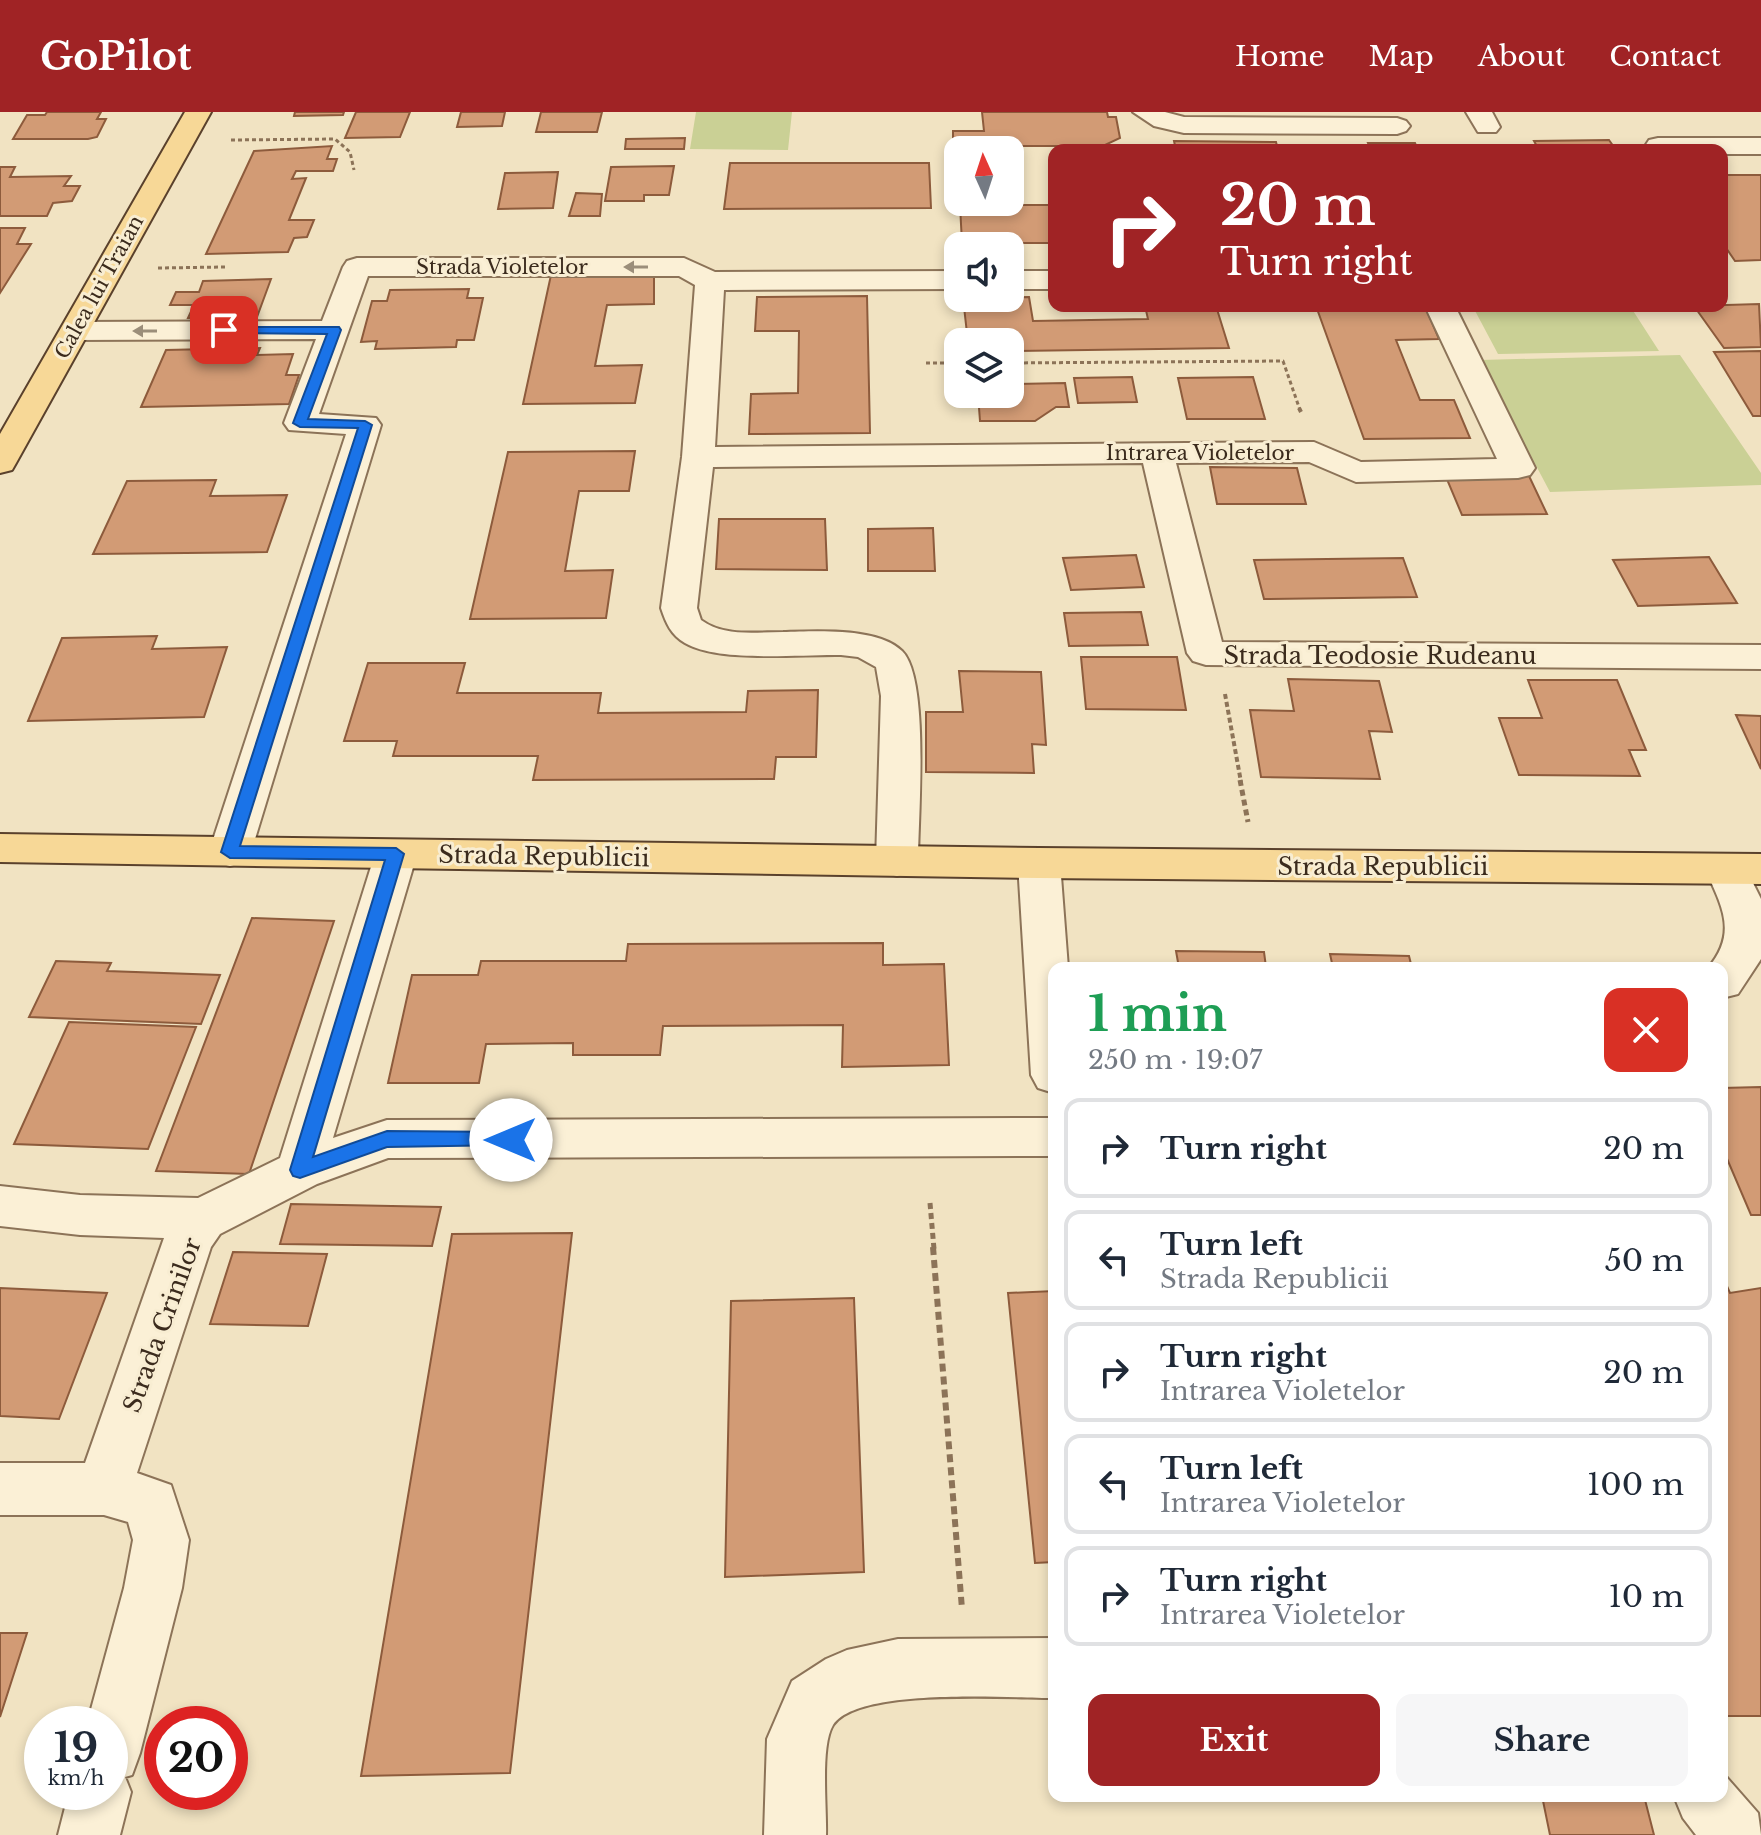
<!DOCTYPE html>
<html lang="en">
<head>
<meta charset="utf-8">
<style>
  body { margin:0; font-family:"Libre Baskerville",serif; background:#f6f6f7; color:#1f2937; height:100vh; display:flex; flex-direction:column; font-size:30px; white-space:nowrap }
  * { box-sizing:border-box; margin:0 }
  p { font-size:26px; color:#747a83 }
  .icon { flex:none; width:44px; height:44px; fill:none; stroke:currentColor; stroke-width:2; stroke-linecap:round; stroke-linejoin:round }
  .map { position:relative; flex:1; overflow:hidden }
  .side { position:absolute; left:1048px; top:850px; width:680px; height:840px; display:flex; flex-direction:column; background:#fff; border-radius:16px; box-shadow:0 4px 12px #0003 }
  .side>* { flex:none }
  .guide { position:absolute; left:1048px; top:32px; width:680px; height:168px; border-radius:16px; box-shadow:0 4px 12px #0003; background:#a02325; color:#fff; overflow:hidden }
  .needle { width:52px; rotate:357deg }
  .tools { position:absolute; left:944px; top:24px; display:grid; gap:16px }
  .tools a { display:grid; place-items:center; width:80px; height:80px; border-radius:16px; background:#fff; box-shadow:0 4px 12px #0003; font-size:40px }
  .speed { position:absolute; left:24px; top:1594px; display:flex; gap:16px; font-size:40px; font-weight:700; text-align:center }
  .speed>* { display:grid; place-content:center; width:104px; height:104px; border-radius:50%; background:#fff; box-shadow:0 4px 12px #0003; line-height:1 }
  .speed small { font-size:20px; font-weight:400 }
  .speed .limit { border:12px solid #d22; background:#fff; color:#111 }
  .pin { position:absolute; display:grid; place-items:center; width:68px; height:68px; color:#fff; margin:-34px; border-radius:16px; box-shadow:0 4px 12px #0006 }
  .me { position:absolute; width:88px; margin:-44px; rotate:270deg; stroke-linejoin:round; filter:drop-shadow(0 0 6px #0008) }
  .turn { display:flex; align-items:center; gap:28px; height:168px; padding:0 40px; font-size:36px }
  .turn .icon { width:104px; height:104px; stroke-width:2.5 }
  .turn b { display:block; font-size:56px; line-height:68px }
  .round { display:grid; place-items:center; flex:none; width:84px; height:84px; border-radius:16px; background:#f6f6f7 }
  .headline { display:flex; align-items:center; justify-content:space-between; height:136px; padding:0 40px }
  h1 { font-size:48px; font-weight:800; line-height:60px; color:#1e9e55 }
  .cta { display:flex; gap:16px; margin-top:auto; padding:16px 40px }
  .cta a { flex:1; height:92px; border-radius:16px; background:#a02325; color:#fff; font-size:32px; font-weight:800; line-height:92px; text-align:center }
  .cta a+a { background:#f6f6f7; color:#1f2937 }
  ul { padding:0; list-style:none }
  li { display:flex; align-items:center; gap:24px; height:100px; margin:0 16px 12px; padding:0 24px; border:4px solid #e0e1e3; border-radius:16px }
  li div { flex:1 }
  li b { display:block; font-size:30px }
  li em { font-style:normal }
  header { display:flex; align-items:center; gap:48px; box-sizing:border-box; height:112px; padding:0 40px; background:#a02325; color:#fff }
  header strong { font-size:38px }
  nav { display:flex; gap:44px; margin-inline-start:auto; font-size:28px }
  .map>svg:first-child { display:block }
  .green { fill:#cad095 }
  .building { fill:#d29b75; stroke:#8d5b3c; stroke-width:2 }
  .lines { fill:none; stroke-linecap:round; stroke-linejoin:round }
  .minor-casing { stroke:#8c7358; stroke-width:4 }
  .major-casing { stroke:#5a412c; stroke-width:4 }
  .path-far3 { stroke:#8c7358; stroke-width:3; stroke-dasharray:4 3; stroke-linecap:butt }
  .path-far2 { stroke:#8c7358; stroke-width:4; stroke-dasharray:5 3; stroke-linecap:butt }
  .path-far1 { stroke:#8c7358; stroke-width:5; stroke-dasharray:6 4; stroke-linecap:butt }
  .path { stroke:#8c7358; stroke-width:6; stroke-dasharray:8 5; stroke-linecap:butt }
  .minor { fill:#fbf0d6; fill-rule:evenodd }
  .major { fill:#f7d897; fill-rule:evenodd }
  .oneway { fill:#9b8e7a }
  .route { fill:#1a73e8; stroke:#114b97; stroke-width:2 }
  .labels { text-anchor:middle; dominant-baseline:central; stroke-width:6; stroke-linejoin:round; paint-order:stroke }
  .far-street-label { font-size:20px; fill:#3b2b1d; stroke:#f8edd2 }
  .street-label { font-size:24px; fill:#3b2b1d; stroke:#f8edd2 }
</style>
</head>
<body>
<header>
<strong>GoPilot</strong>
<nav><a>Home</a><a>Map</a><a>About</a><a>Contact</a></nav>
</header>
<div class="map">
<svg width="1761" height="1723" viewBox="0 0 1761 1723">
  <rect width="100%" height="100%" fill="#f1e3c2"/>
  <!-- green -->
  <path class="green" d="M696 0H792L788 38 690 37Z
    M1630 194 1659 239 1498 242 1473 195Z
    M1680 243 1761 361V373L1550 380 1480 248Z"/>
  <!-- building -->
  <path class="building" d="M47 0H101L97 7H106L97 25 88 27H13L27 3H45Z
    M295 0H344L343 3 294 4Z
    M356 0H410L400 25 345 26Z
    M461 0H505L502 14 457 15Z
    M541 0H602L597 20H536Z
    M982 0H1107L1108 5H1116L1120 26 1103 34H968L953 28V19H984Z
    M685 26 684 37H625L626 27Z
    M1609 28 1616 38H1539L1534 29Z
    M1174 29 1276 30 1278 38H1176Z
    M1368 31H1415L1418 38H1371Z
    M332 34 327 47H337L333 59H296L292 67 306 66 289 108H314L307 125 294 126 288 140 206 142 254 39Z
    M730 51H929L931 96 724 97Z
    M674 54 669 83H644V89H605L611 55Z
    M0 55H15L10 65 71 64 64 74H80L72 89 53 91 47 104H0Z
    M558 60 553 96 498 97 505 61Z
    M1722 63H1761V148L1735 149 1722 130Z
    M576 81 602 82 600 104H569Z
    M960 93H1054V131H962Z
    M0 116H25L17 132H31L0 181Z
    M654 162V192L607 193 595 254 642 253 635 291 523 292 551 163Z
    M271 167 257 205 188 206 194 193H170L176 180H199L203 169Z
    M469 177 467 186H483L474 228H457L456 235 375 237 377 229 361 230 372 189H387L390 178Z
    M867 184 870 321 749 322 751 282 798 281 799 219H755L757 185Z
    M1029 185 1033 209 1148 207 1145 194H1216L1229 236 1010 239V230H968L963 186Z
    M1759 192 1761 235 1724 236 1694 194Z
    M1316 194H1425L1439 227 1396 228 1420 288H1454L1470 326 1364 327Z
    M260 236 257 243 293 242 286 263H299L289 292 141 295 166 238Z
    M1761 239V304H1753L1714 240Z
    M1132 265 1137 290 1078 291 1074 266Z
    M1253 265 1265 307H1187L1178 266Z
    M1065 271 1069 295H1056L1035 309H980L978 282H1010V272Z
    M635 339 629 379H579L565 459 613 458 606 506 470 507 508 340Z
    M1210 355 1297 356 1306 392H1217Z
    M1529 364 1547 402 1462 403 1446 365Z
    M216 368 210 384 287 383 267 440 93 442 127 369Z
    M719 407H825L827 458 716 457Z
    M933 416 935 459H868V417Z
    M1136 443 1144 475 1071 478 1063 446Z
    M1709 445 1737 491 1638 494 1613 448Z
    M1403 446 1417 485 1264 487 1254 448Z
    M1141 500 1148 533 1069 534 1064 501Z
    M157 524 152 537 227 535 204 605 28 609 62 526Z
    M1081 545H1177L1186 598 1086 597Z
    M368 551H465L457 581H601L598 601 746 600 748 579 818 578 816 645H776L774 667 533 668 538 644H393L397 629H344Z
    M959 559 1041 560 1046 633 1032 632 1034 661 926 660V600H963Z
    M1288 567 1379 569 1392 620 1369 619 1380 667 1261 665 1250 598 1294 599Z
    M1528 568H1617L1646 638H1629L1640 664 1519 663 1499 606H1542Z
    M1736 603 1761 604V657Z
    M252 806 334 809 249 1062 156 1059Z
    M883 831V853L944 852 949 953 842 955 843 913 663 914 660 943H573V931L486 932 479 971H388L412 863H478L481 849H626L628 832Z
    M1176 839 1264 840 1266 855 1316 856H1179Z
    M1330 842 1409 844 1412 856H1333Z
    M56 849 111 851 107 859 220 863 201 912 29 905Z
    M69 910 196 915 148 1037 14 1032Z
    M1761 975V1103H1751L1722 1035V976Z
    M291 1092 441 1095 432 1134 280 1132Z
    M572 1121 510 1661 361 1664 452 1122Z
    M233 1140 327 1142 308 1214 210 1212Z
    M1722 1163 1730 1181 1761 1176V1604H1723L1722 1600Z
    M0 1176 107 1181 59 1307 0 1304Z
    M1054 1179V1450L1035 1451 1008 1181Z
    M854 1186 864 1460 725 1465 731 1189Z
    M0 1521H27L0 1605Z
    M1542 1684H1644L1654 1723H1550Z"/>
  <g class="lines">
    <!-- minor casing -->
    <g class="minor-casing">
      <path id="minor" d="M1133 0H1165L1184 5 1397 6 1406 9 1410 14 1406 19 1397 22 1184 21 1154 14Z
        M1466 0H1492L1500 15 1496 20H1478Z
        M1658 26H1761V42H1722V38H1648L1645 34 1649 28Z
        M357 146H684L715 160 958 159V177L724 178 715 335 1314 330 1361 350 1497 347 1425 194H1455L1535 356 1530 363 1518 366 1356 370 1309 350 1176 351 1222 530 1761 533V557L1206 553 1193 549 1187 541 1143 351 713 355 697 496 701 508C724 525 755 520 783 520 815 519 878 515 902 539 930 566 918 706 918 749L912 759 897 764 882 759 876 749 881 584 876 555 858 545 841 543C801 542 719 551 685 531 671 523 666 511 661 496L682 345 695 173 679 164H368L319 302 376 306 381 313 251 740 245 750 230 754 215 750 209 740 346 322 289 318 284 311 316 227 75 228 64 225 60 219 64 213 75 210 322 209 343 155 347 149Z
        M1010 159H1054V177H1010Z
        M396 728 411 732 417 742 333 1026 387 1008 1054 1006V1044L388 1046 317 1072 220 1122 211 1135 137 1361 171 1373 189 1428 182 1476 140 1641 132 1663 125 1665 131 1680 120 1723H58L69 1680H110V1612H87L124 1476 133 1428 128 1410 104 1403H0V1351H85L164 1126 80 1123 0 1114V1074L80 1083 198 1086 280 1046 375 742 381 732Z
        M1039 736 1054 741 1060 751 1068 856H1054V981L1038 976 1031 963 1018 751 1024 741Z
        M1726 742 1741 747 1761 787V847L1738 882 1722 886V856H1708C1738 821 1722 794 1705 757L1711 747Z
        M1054 1526V1586C1009 1586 858 1575 833 1613 820 1634 827 1697 826 1723H764L767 1627 792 1569 826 1547 847 1538 898 1527Z
        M1722 1660 1758 1701 1761 1723H1696L1683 1706 1674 1684H1722Z"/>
    </g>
    <!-- major casing -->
    <g class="major-casing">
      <path id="major" d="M185 0H211L16 351 12 358 0 361V322Z
        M0 722 1039 736 1761 742V772L1039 766 0 750Z"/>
    </g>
    <!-- path-far3 -->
    <path class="path-far3" d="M231 28 335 27 350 40 354 58
      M158 156 225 155
      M926 251H958
      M1010 251 1283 249 1300 298"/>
    <!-- path-far2 -->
    <path class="path-far2" d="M1299 296 1301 300
      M1225 582 1241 670"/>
    <!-- path-far1 -->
    <path class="path-far1" d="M1240 668 1248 710
      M930 1091 934 1137"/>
    <!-- path -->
    <path class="path" d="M933 1135 962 1497"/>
    <!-- minor -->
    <use href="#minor" class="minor"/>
    <!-- major -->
    <use href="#major" class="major"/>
  </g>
  <!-- one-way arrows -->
  <defs><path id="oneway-solid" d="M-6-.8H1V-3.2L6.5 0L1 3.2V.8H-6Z" transform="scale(2)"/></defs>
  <g class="oneway">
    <use href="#oneway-solid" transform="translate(636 155) rotate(180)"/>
    <use href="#oneway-solid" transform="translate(145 219) rotate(180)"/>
  </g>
  <!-- route -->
  <path class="route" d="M224 215H339L341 218 308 307 365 309 372 313 240 734 396 736 404 742 313 1045 387 1019 511 1020 518 1022 521 1028 518 1033 387 1035 300 1066 293 1064 290 1058 385 748 230 746 221 740 358 316 300 315 293 311 327 222 219 221 218 218Z"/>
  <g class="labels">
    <!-- far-street labels -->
    <g class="far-street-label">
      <text x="502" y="155">Strada Violetelor</text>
      <text transform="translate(99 175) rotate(-61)">Calea lui Traian</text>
      <text x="1200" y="341">Intrarea Violetelor</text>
    </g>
    <!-- street labels -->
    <g class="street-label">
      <text x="1380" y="543">Strada Teodosie Rudeanu</text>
      <text transform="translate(544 744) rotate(1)">Strada Republicii</text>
      <text x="1383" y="754">Strada Republicii</text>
      <text transform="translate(162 1213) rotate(-70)">Strada Crinilor</text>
    </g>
  </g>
</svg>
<div class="tools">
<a><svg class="needle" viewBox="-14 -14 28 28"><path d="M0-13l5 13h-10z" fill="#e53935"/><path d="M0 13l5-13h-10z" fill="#747a83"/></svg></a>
<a><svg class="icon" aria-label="sound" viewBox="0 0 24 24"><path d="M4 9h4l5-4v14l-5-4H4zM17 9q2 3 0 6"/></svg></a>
<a><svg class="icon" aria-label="layers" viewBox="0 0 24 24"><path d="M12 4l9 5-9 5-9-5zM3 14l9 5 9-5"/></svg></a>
</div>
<div class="speed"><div>19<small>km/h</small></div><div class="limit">20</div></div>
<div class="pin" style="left:224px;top:218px;background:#d93025"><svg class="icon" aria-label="arrive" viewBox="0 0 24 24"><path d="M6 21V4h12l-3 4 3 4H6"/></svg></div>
<svg class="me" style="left:511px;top:1028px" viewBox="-20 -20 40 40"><circle r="19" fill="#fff"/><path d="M0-13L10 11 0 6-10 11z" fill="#1a73e8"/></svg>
<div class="guide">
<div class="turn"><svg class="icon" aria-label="right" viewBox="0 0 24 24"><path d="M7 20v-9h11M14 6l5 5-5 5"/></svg><div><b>20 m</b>Turn right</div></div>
</div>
<section class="side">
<div class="headline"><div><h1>1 min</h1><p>250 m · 19:07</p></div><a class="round" style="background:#d93025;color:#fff"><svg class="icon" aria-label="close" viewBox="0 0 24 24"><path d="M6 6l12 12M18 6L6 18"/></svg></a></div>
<ul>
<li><svg class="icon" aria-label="right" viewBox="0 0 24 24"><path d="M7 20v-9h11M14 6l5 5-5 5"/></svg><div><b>Turn right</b></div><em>20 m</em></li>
<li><svg class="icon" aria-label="left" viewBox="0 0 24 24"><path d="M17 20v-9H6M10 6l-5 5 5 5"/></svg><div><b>Turn left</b><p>Strada Republicii</p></div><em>50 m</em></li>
<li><svg class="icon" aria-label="right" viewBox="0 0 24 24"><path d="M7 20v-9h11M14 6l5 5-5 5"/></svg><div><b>Turn right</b><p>Intrarea Violetelor</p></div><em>20 m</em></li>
<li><svg class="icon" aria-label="left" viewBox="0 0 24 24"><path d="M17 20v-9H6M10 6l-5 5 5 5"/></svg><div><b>Turn left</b><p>Intrarea Violetelor</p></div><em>100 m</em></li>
<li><svg class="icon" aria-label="right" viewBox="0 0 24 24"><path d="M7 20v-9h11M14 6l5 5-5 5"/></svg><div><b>Turn right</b><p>Intrarea Violetelor</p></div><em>10 m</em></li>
</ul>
<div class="cta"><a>Exit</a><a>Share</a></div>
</section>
</div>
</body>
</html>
